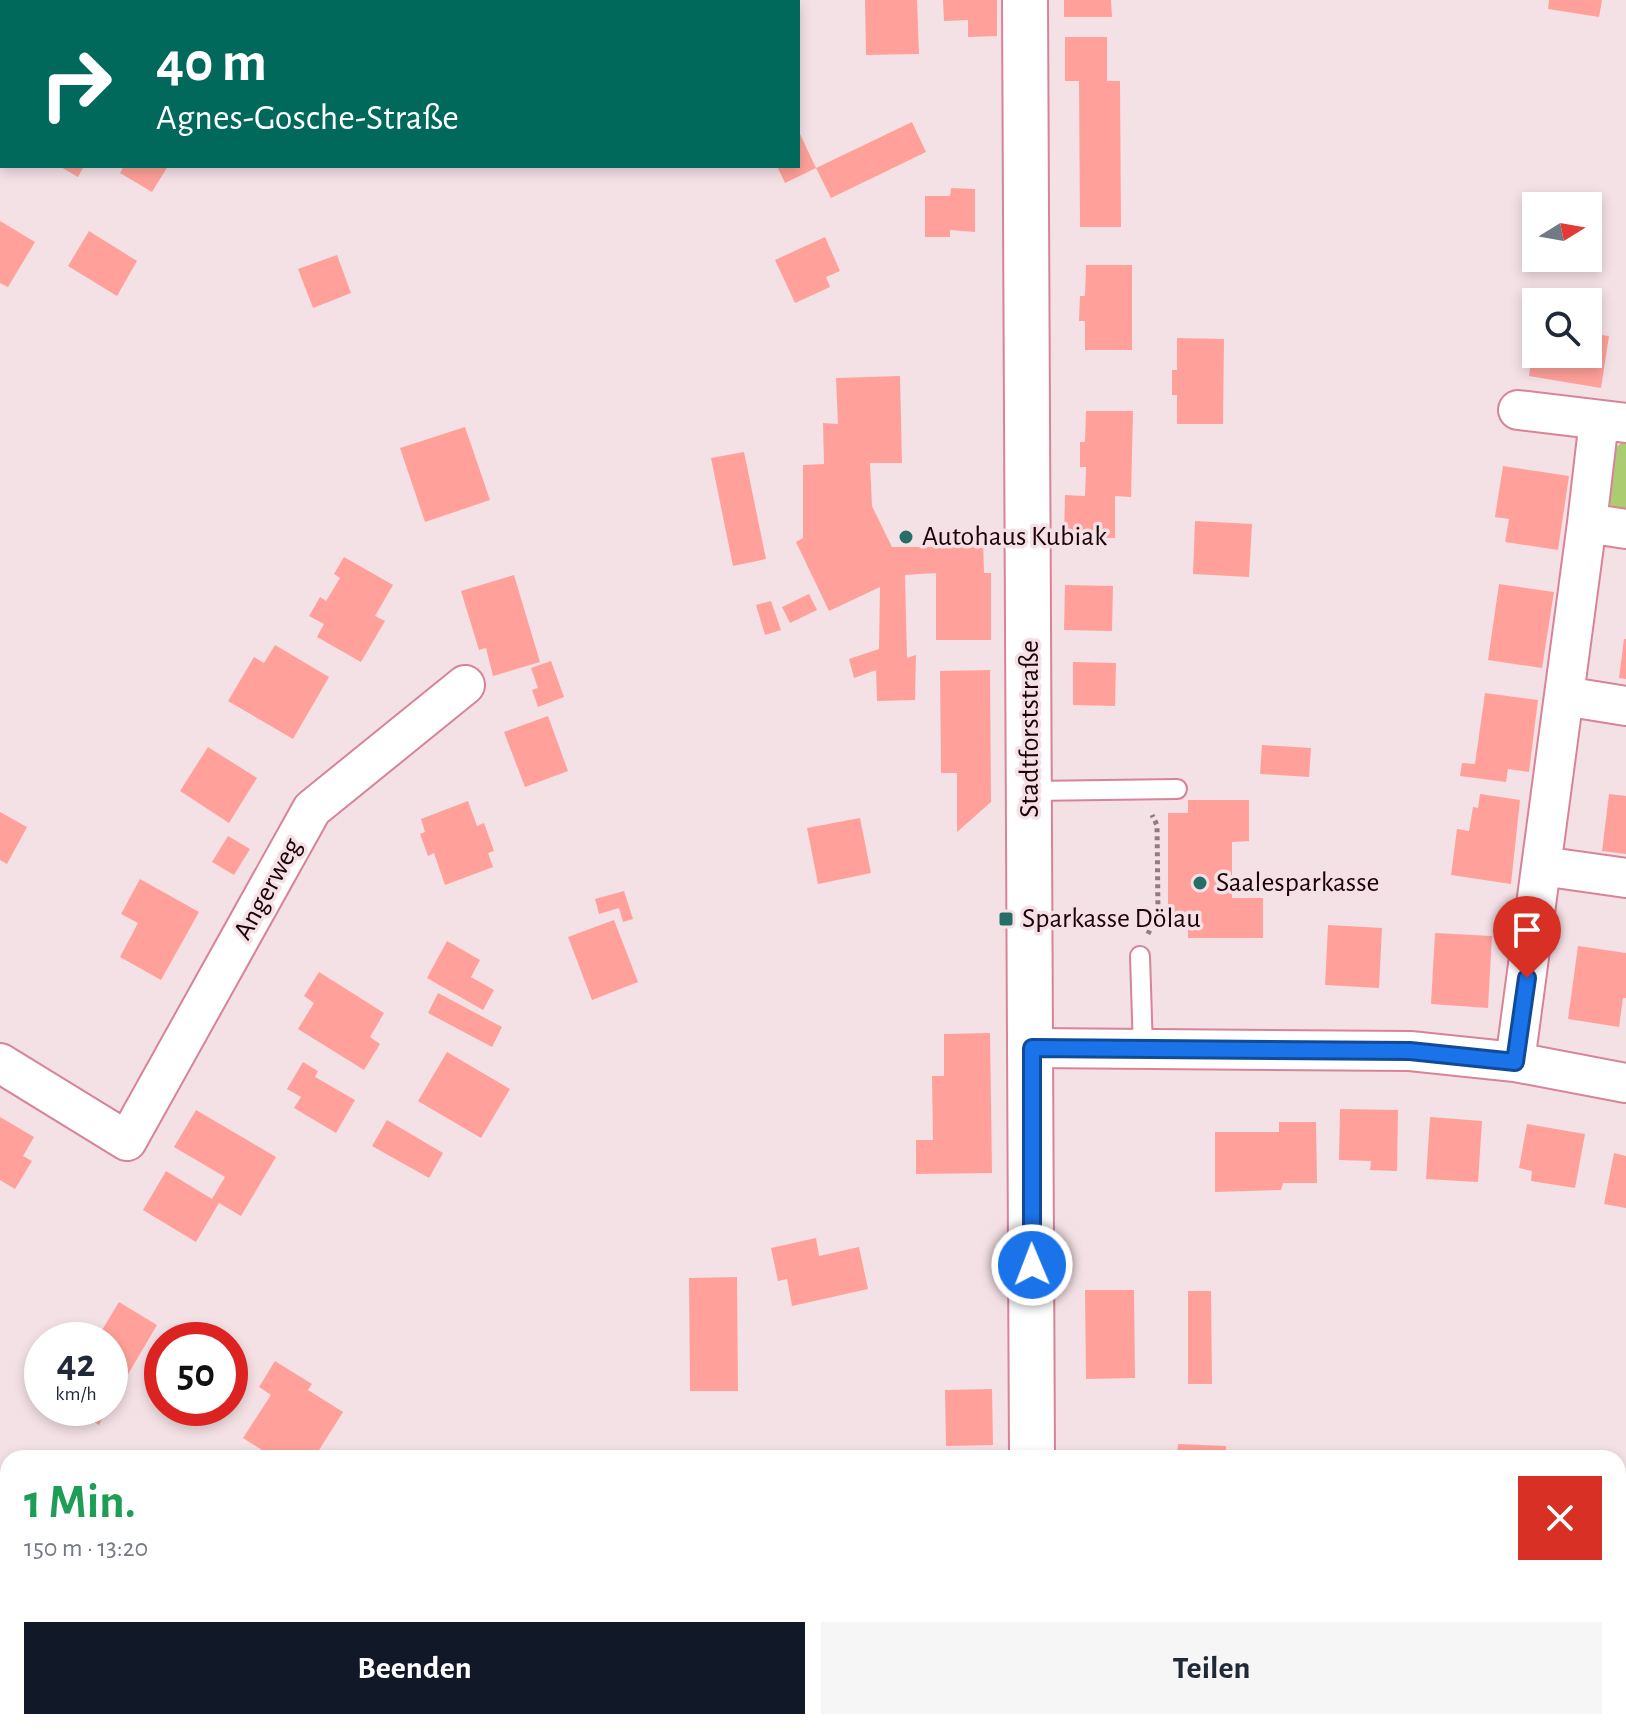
<!DOCTYPE html>
<html lang="de">
<head>
<meta charset="utf-8">
<style>
  body { margin:0; font-family:"Alegreya Sans",sans-serif; background:#f6f6f7; color:#1f2937; height:100vh; display:flex; flex-direction:column; font-size:30px; white-space:nowrap }
  * { box-sizing:border-box; margin:0 }
  p { font-size:26px; color:#747a83 }
  .icon { flex:none; width:44px; height:44px; fill:none; stroke:currentColor; stroke-width:2; stroke-linecap:round; stroke-linejoin:round }
  .map { position:relative; flex:1; overflow:hidden }
  .panel { position:absolute; left:0px; top:1450px; width:1626px; height:280px; display:flex; flex-direction:column; background:#fff; border-radius:24px 24px 0 0; box-shadow:0 4px 12px #0003 }
  .panel>* { flex:none }
  .banner { position:absolute; left:0px; top:0px; width:800px; height:168px; box-shadow:0 4px 12px #0003; background:#00695c; color:#fff; overflow:hidden }
  .needle { width:52px; rotate:79deg }
  .fabs { position:absolute; left:1522px; top:192px; display:grid; gap:16px }
  .fabs a { display:grid; place-items:center; width:80px; height:80px; border-radius:0px; background:#fff; box-shadow:0 4px 12px #0003; font-size:40px }
  .speed { position:absolute; left:24px; top:1322px; display:flex; gap:16px; font-size:40px; font-weight:700; text-align:center }
  .speed>* { display:grid; place-content:center; width:104px; height:104px; border-radius:50%; background:#fff; box-shadow:0 4px 12px #0003; line-height:1 }
  .speed small { font-size:20px; font-weight:400 }
  .speed .limit { border:12px solid #d22; background:#fff; color:#111 }
  .pin { position:absolute; display:grid; place-items:center; width:68px; height:68px; color:#fff; margin:-82px -34px; border-radius:50% 50% 50% 0; rotate:-45deg; box-shadow:0 0 8px #0007 }
  .pin .icon { rotate:45deg }
  .me { position:absolute; width:88px; margin:-44px; rotate:359deg; stroke-linejoin:round; filter:drop-shadow(0 0 6px #0008) }
  .turn { display:flex; align-items:center; gap:28px; height:168px; padding:0 24px; font-size:36px }
  .turn .icon { width:104px; height:104px; stroke-width:2.5 }
  .turn b { display:block; font-size:56px; line-height:68px }
  .round { display:grid; place-items:center; flex:none; width:84px; height:84px; border-radius:0px; background:#f6f6f7 }
  .head { display:flex; align-items:center; justify-content:space-between; height:136px; padding:0 24px }
  h1 { font-size:48px; font-weight:700; line-height:60px; color:#1e9e55 }
  .action { display:flex; gap:16px; margin-top:auto; padding:16px 24px }
  .action a { flex:1; height:92px; border-radius:0px; background:#111827; color:#fff; font-size:32px; font-weight:700; line-height:92px; text-align:center }
  .action a+a { background:#f6f6f7; color:#1f2937 }
  .map>svg:first-child { display:block }
  .green { fill:#accc72 }
  .building { fill:#ffa19a }
  .lines { fill:none; stroke-linecap:round; stroke-linejoin:round }
  .lane-casing { stroke:#d88397; stroke-width:22 }
  .street-casing { stroke:#d88397; stroke-width:42 }
  .secondary-casing { stroke:#d88397; stroke-width:48 }
  .path { stroke:#927b81; stroke-width:5; stroke-dasharray:4 4; stroke-linecap:butt }
  .lane { stroke:#fff; stroke-width:18 }
  .street { stroke:#fff; stroke-width:38 }
  .secondary { stroke:#fff; stroke-width:44 }
  .route-casing { stroke:#114b97; stroke-width:20 }
  .route { stroke:#1a73e8; stroke-width:14 }
  .poi-dot { fill:#266e66; stroke:#f4e1e5; stroke-width:3 }
  .labels { text-anchor:middle; dominant-baseline:central; stroke-width:7; stroke-linejoin:round; paint-order:stroke }
  .poi-label { font-size:28px; fill:#1e020a; stroke:#f4e1e5; text-anchor:start }
  .street-label { font-size:28px; fill:#1e020a; stroke:#f4e1e5 }
</style>
</head>
<body>
<div class="map">
<svg width="1626" height="1730" viewBox="0 0 1626 1730">
  <rect width="100%" height="100%" fill="#f4e1e5"/>
  <!-- green -->
  <path class="green" d="M1626 439V510L1615 509 1606 501 1609 453Z"/>
  <!-- building -->
  <path class="building" d="M865 0H917L919 54 866 55Z
    M943 0H997V36L968 37V20L944 21Z
    M1064 0H1111L1112 17H1064Z
    M1549 0H1602L1599 17 1548 9Z
    M1065 37H1107V81H1120L1121 227H1080L1079 81H1065Z
    M912 122 926 152 831 198 816 168Z
    M800 134 816 168 785 183 777 166H798Z
    M59 166H84L78 177Z
    M124 166H168L152 192 120 173Z
    M951 188 975 189V232L950 230V237H925V196H950Z
    M0 221 35 242 8 287 0 283Z
    M89 231 137 261 117 296 68 266Z
    M825 237 840 271 826 277 830 287 795 303 775 260Z
    M337 255 351 293 313 308 298 269Z
    M1086 265H1132V350H1085V321H1079L1080 296H1085Z
    M1588 333 1609 336 1601 388 1529 376 1534 341 1536 354H1588Z
    M1177 338 1224 339 1223 424H1177V395H1172V370H1177Z
    M900 376 902 463H870L872 506 892 547H939V538H983L984 573H991V640H936V573L905 575 907 658 916 655 915 700 877 701 876 670 854 678 849 659 879 649 880 587 829 611 796 542 803 538V465L824 464 823 423 838 424 836 378Z
    M1086 411H1133L1131 497 1115 496V538L1064 537 1065 495 1085 496 1086 467H1080V442H1085Z
    M465 427 490 500 425 522 400 448Z
    M744 452 766 559 733 566 711 458Z
    M1503 466 1569 476 1558 550 1505 542 1509 519 1495 517Z
    M1195 521 1252 524 1249 577 1193 574Z
    M344 557 393 585 375 616 385 621 361 662 317 637 324 624 309 616 320 597 326 601 340 578 334 574Z
    M514 575 540 662 493 676 486 648 479 650 461 591Z
    M1499 584 1554 592 1542 668 1488 660Z
    M1065 585 1113 586 1112 631 1064 630Z
    M809 594 817 610 790 623 782 607Z
    M771 601 781 630 765 635 756 605Z
    M1624 639H1626V679L1619 678Z
    M275 645 329 677 293 739 228 701 254 657 264 663Z
    M551 661 564 697 538 707 532 690 538 688 531 668Z
    M1073 662 1116 663 1115 706 1073 705Z
    M990 670 991 802 957 832V773H941L940 671Z
    M1485 693 1538 700 1529 772 1508 769 1506 782 1460 776 1462 763 1475 764Z
    M548 716 568 771 525 787 504 732Z
    M1262 745 1311 748 1309 777 1260 774Z
    M208 747 257 778 229 823 180 791Z
    M1480 794 1520 800 1511 884 1451 875 1457 829 1469 831 1473 807 1478 808Z
    M1609 794 1626 796V854L1602 851Z
    M1188 800H1249V841L1232 842V898H1263V938H1188V929H1168V813H1188Z
    M468 801 477 826 484 823 494 851 488 853 493 867 445 885 434 853 428 856 420 834 425 832 421 819Z
    M0 812 27 827 7 864 0 860Z
    M860 818 871 873 818 884 807 828Z
    M228 836 250 849 234 875 212 862Z
    M140 879 199 912 161 980 120 957 138 923 121 914Z
    M624 891 633 919 623 922 619 908 599 914 595 899Z
    M614 920 638 982 592 1000 568 937Z
    M1328 925 1382 928 1379 988 1325 985Z
    M1435 933 1492 936 1488 1008 1431 1004Z
    M447 941 480 960 471 977 494 990 483 1010 427 978Z
    M1578 946 1626 953V998H1623L1619 1027 1568 1019Z
    M319 972 384 1013 370 1037 380 1044 364 1070 298 1029 314 1003 304 996Z
    M438 993 502 1027 492 1047 428 1013Z
    M990 1033 992 1173 916 1174V1140H933L932 1076H944V1034Z
    M447 1052 510 1089 481 1138 418 1101Z
    M303 1062 318 1071 315 1077 355 1100 336 1133 294 1108 301 1097 287 1089Z
    M1340 1109 1398 1110 1397 1171 1370 1170 1371 1161 1339 1160Z
    M196 1110 276 1157 241 1216 219 1203 196 1242 143 1210 166 1171 212 1199 225 1177 174 1147Z
    M0 1117 34 1137 23 1156 32 1161 15 1189 0 1180Z
    M1430 1117 1482 1121 1478 1182 1426 1179Z
    M387 1120 443 1153 429 1178 372 1146Z
    M1279 1122H1316L1317 1183H1283L1281 1190 1215 1192V1132H1279Z
    M1527 1124 1585 1134 1575 1188 1531 1181 1532 1171 1519 1168Z
    M1614 1153 1626 1156V1208L1604 1204Z
    M816 1238 819 1256 859 1247 868 1289 792 1306 787 1279 778 1281 771 1248Z
    M737 1277 738 1391H690L689 1278Z
    M1085 1290H1134L1135 1378 1086 1379Z
    M1188 1291H1211L1212 1384H1188Z
    M119 1302 157 1325 110 1405V1340H81L85 1333 96 1340Z
    M275 1361 312 1384 308 1390 343 1412 314 1458H275L243 1438 271 1395 259 1387Z
    M992 1389 993 1445 946 1446 945 1390Z
    M71 1408H108L99 1425Z
    M1178 1444 1226 1446V1458H1177Z
    M1626 1664V1730H1604L1600 1722H1618V1668Z
    M67 1722H101L96 1730H80Z
    M911 1722H966L970 1730H916Z
    M1084 1722H1136V1730H1084Z
    M1462 1722H1485L1489 1730H1446Z"/>
  <g class="lines">
    <!-- lane casing -->
    <g class="lane-casing">
      <path id="lane" d="M1031 791 1177 789
        M1140 956 1143 1049"/>
    </g>
    <!-- street casing -->
    <g class="street-casing">
      <path id="street" d="M56 2 57 0
        M0 97 2 94
        M1518 410 1626 423
        M1587 523 1599 420
        M1564 696 1626 706
        M1542 866 1626 878
        M1032 1048 1410 1051 1515 1062 1626 1083
        M1515 1062 1587 523 1626 529
        M0 1063 127 1141 312 809 465 685
        M1523 1722 1527 1730
        M1355 1730 1371 1722"/>
    </g>
    <!-- secondary casing -->
    <g class="secondary-casing">
      <path id="secondary" d="M1025 0 1032 1458
        M1034 1722 1035 1730"/>
    </g>
    <!-- path -->
    <path class="path" d="M1148 934 1158 912 1157 825 1152 815"/>
    <!-- lane -->
    <use href="#lane" class="lane"/>
    <!-- street -->
    <use href="#street" class="street"/>
    <!-- secondary -->
    <use href="#secondary" class="secondary"/>
  </g>
  <g class="lines">
    <!-- route casing -->
    <g class="route-casing">
      <path id="route" d="M1032 1265V1048L1410 1051 1515 1062 1527 978"/>
    </g>
    <!-- route -->
    <use href="#route" class="route"/>
  </g>
  <!-- markers -->
  <g class="poi-dot">
    <circle cx="906" cy="537" r="8"/>
    <circle cx="1200" cy="883" r="8"/>
    <rect x="998" y="911" width="16" height="16" rx="4"/>
  </g>
  <g class="labels">
    <!-- poi labels -->
    <g class="poi-label">
      <text x="922" y="537">Autohaus Kubiak</text>
      <text x="1216" y="883">Saalesparkasse</text>
      <text x="1022" y="919">Sparkasse Dölau</text>
    </g>
    <!-- street labels -->
    <g class="street-label">
      <text transform="translate(1030 729) rotate(-90)">Stadtforststraße</text>
      <text transform="translate(268 889) rotate(-61)">Angerweg</text>
    </g>
  </g>
</svg>
<div class="fabs">
<a><svg class="needle" viewBox="-14 -14 28 28"><path d="M0-13l5 13h-10z" fill="#e53935"/><path d="M0 13l5-13h-10z" fill="#747a83"/></svg></a>
<a><svg class="icon" aria-label="search" viewBox="0 0 24 24"><circle cx="10" cy="10" r="6"/><path d="M15 15l6 6"/></svg></a>
</div>
<div class="speed"><div>42<small>km/h</small></div><div class="limit">50</div></div>
<div class="pin" style="left:1527px;top:978px;background:#d93025"><svg class="icon" aria-label="arrive" viewBox="0 0 24 24"><path d="M6 21V4h12l-3 4 3 4H6"/></svg></div>
<svg class="me" style="left:1032px;top:1265px" viewBox="-20 -20 40 40"><circle r="17" fill="#1a73e8" stroke="#fff" stroke-width="3"/><path d="M0-11L8 9 0 5-8 9z" fill="#fff"/></svg>
<div class="banner">
<div class="turn"><svg class="icon" aria-label="right" viewBox="0 0 24 24"><path d="M7 20v-9h11M14 6l5 5-5 5"/></svg><div><b>40 m</b>Agnes-Gosche-Straße</div></div>
</div>
<section class="panel">
<div class="head"><div><h1>1 Min.</h1><p>150 m · 13:20</p></div><a class="round" style="background:#d93025;color:#fff"><svg class="icon" aria-label="close" viewBox="0 0 24 24"><path d="M6 6l12 12M18 6L6 18"/></svg></a></div>
<div class="action"><a>Beenden</a><a>Teilen</a></div>
</section>
</div>
</body>
</html>
